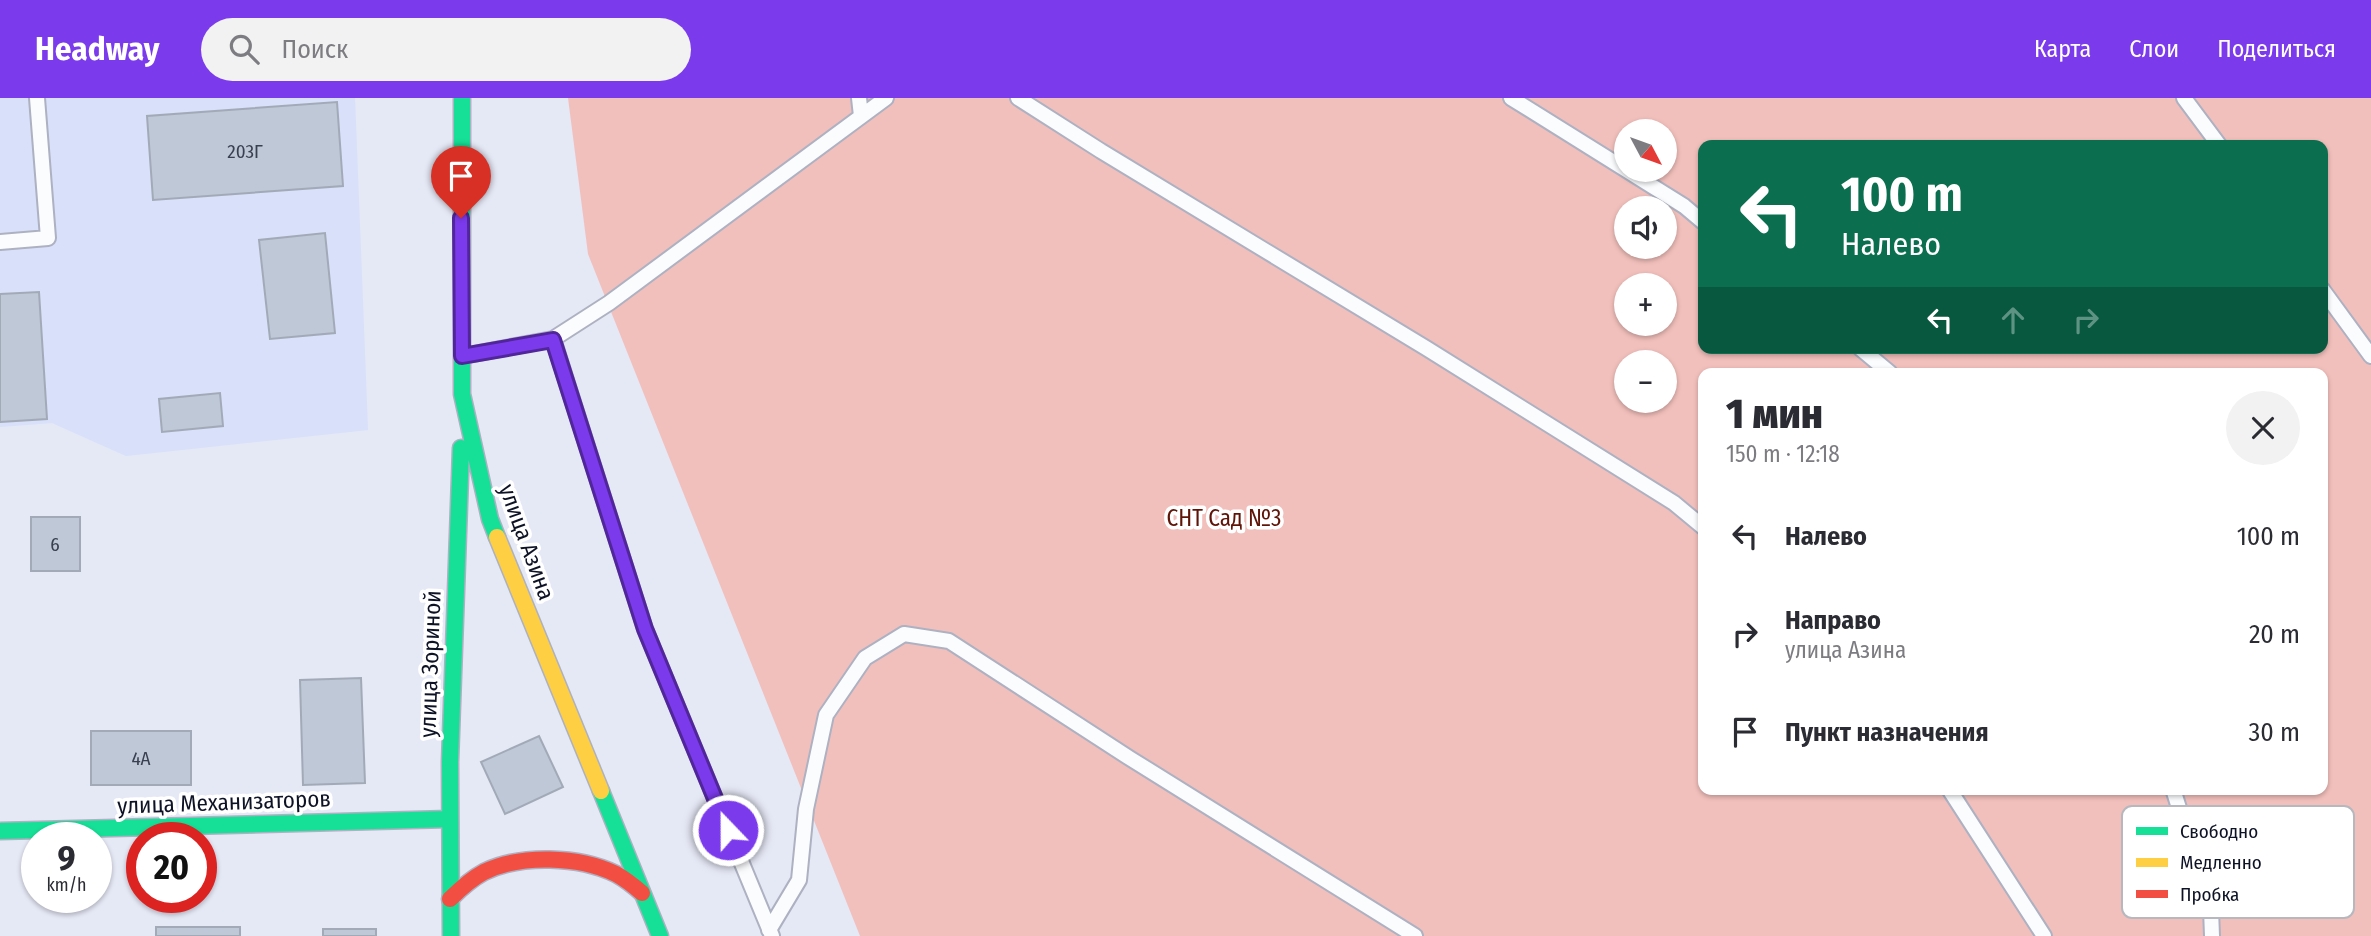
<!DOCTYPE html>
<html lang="ru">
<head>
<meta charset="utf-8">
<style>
  body { margin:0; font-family:"Fira Sans Condensed",sans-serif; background:#f2f2f3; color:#2b2b33; height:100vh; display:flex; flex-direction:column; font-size:26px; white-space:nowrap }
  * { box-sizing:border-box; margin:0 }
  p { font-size:23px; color:#7c7c81 }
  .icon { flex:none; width:38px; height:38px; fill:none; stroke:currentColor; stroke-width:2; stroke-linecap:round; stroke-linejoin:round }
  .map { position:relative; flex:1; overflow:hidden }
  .panel { position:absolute; left:1698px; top:270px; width:630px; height:427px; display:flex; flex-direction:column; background:#fff; border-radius:14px; box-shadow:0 2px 5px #0004 }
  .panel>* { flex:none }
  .guide { position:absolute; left:1698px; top:42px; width:630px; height:214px; border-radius:14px; box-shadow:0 2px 5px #0004; background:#0b6e4f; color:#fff; overflow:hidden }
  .needle { width:46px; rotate:131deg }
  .tools { position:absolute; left:1614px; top:21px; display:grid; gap:14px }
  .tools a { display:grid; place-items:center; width:63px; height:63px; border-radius:50%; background:#fff; box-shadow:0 2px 5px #0004; font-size:35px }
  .speed { position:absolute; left:21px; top:724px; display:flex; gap:14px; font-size:35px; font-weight:700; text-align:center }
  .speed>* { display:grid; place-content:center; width:91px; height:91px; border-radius:50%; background:#fff; box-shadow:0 2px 5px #0004; line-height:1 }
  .speed small { font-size:18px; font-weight:400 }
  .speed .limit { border:10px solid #d22; background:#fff; color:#111 }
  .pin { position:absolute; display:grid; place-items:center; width:60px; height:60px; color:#fff; margin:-72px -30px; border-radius:50% 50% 50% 0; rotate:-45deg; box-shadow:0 0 7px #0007 }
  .pin .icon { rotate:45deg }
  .me { position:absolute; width:77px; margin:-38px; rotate:338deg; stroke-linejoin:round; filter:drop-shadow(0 0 5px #0008) }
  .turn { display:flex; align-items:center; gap:24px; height:147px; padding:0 28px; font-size:32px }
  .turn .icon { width:91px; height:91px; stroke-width:2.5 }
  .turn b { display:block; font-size:49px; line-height:60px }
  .lanes { display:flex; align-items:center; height:66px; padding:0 28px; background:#0003; justify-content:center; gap:35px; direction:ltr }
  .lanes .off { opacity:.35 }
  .round { display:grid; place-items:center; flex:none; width:74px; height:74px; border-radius:37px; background:#f2f2f3 }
  .summary { display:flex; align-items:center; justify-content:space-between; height:119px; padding:0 28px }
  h1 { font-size:42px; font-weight:800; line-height:52px }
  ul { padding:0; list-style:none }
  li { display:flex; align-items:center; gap:21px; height:98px; padding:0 28px }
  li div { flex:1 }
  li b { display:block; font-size:26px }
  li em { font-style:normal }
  header { display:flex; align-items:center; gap:42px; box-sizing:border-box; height:98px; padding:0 35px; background:#7c3aed; color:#fff }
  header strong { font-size:33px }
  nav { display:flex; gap:38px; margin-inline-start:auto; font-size:24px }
  .search { width:490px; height:63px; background:#f2f2f3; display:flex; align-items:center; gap:18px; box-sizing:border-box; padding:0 24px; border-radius:38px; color:#7c7c81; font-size:26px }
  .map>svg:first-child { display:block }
  .built { fill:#d8e0fa }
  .green { fill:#f2c0bc; fill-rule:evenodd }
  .building { fill:#bec8d6; stroke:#a2aab8; stroke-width:2 }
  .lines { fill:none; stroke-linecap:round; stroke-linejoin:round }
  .lane-casing { stroke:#adb1c1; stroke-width:18 }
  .fast-casing { stroke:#adb1c1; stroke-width:19 }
  .slow-casing { stroke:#adb1c1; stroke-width:19 }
  .jam-casing { stroke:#adb1c1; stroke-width:19 }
  .lane { stroke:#fbfcfe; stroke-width:14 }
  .fast { stroke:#16e098; stroke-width:16 }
  .slow { stroke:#ffcf43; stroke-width:16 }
  .jam { stroke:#f24e42; stroke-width:16 }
  .route-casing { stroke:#51269a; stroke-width:18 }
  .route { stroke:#7c3aed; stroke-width:12 }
  .labels { text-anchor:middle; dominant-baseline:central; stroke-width:7; stroke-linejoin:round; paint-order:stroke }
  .number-label { font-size:19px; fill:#394051 }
  .park-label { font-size:23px; fill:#5f1408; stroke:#fff }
  .street-label { font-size:23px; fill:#0d1225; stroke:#fff }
  .key { fill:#fff; stroke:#b6b8be; stroke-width:2 }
  .key-label { font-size:19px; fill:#0d1225 }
</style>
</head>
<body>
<header>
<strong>Headway</strong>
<div class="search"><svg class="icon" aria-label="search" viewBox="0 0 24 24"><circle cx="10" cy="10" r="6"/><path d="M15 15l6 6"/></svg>Поиск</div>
<nav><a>Карта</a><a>Слои</a><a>Поделиться</a></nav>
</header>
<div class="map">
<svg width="2371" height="838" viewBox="0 0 2371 838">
  <rect width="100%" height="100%" fill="#e5e8f5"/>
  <!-- built -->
  <path class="built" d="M0 0H355L368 332 126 358 52 325 0 329Z"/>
  <!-- green -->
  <path class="green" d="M568 0H2371V838H860L588 156ZM1626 33H1664V72H1626ZM1703 47H2322V250H1703ZM1626 110H1664V149H1626ZM1626 187H1664V226H1626ZM1626 264H1664V303H1626ZM1703 275H2322V691H1703Z"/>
  <!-- building -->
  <path class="building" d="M337 4 343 88 153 102 147 18Z
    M325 135 335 235 270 241 259 142Z
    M39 194 47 321 0 324V196Z
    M220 295 223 328 162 334 159 301Z
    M31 419H80V473H31Z
    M361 580 365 685 303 687 300 582Z
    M91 633H191V687H91Z
    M539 638 563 689 505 716 481 664Z
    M156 829H240V838H156Z
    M323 831H376V838H323Z"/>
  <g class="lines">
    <!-- lane casing -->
    <g class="lane-casing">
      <path id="lane" d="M859 0 861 18
        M1018 0 1101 53 1426 250 1674 405 1703 429
        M1511 0 1684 108 1703 124
        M2184 0 2219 47
        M0 144 48 140 37 0
        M2322 191 2371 258
        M553 241 645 531 772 838
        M1860 250 1890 275
        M463 258 553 241 609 205 886 0
        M1949 691 2044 838
        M2173 691 2211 811 2212 838
        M769 832 799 782 806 711 826 617 865 560 904 536 949 543 1131 661 1415 838"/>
    </g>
    <!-- fast casing -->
    <g class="fast-casing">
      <path id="fast" d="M462 0V296L490 421 497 439
        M601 693 660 838
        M0 733 449 721
        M451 838 450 664 461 350"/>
    </g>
    <!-- slow casing -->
    <g class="slow-casing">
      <path id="slow" d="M497 439 601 693"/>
    </g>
    <!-- jam casing -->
    <g class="jam-casing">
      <path id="jam" d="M450 801C460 791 471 781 484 774 521 756 579 758 616 776 625 781 634 788 642 795"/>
    </g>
    <!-- lane -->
    <use href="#lane" class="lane"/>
    <!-- fast -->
    <use href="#fast" class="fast"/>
    <!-- slow -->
    <use href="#slow" class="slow"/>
    <!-- jam -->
    <use href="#jam" class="jam"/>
  </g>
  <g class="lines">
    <!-- route casing -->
    <g class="route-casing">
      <path id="route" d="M461 120 462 258 553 242 645 531 728 732"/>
    </g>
    <!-- route -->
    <use href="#route" class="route"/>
  </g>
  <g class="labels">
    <!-- number labels -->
    <g class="number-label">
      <text x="245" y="53">203Г</text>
      <text x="55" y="446">6</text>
      <text x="141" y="660">4А</text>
    </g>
    <!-- park labels -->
    <g class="park-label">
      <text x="1224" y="420">СНТ Сад №3</text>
    </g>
    <!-- street labels -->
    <g class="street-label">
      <text transform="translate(527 444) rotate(70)">улица Азина</text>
      <text transform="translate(430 566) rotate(-88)">улица Зориной</text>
      <text transform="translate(224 704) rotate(-2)">улица Механизаторов</text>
    </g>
  </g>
  <!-- legend -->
  <rect x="2122" y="708" width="232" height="112" rx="10" class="key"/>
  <rect x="2136" y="729" width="32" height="8" fill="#16e098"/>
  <rect x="2136" y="760" width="32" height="9" fill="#ffcf43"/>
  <rect x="2136" y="792" width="32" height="8" fill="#f24e42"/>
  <g class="key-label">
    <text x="2180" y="740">Свободно</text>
    <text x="2180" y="771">Медленно</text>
    <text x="2180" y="803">Пробка</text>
  </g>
</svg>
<div class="tools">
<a><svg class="needle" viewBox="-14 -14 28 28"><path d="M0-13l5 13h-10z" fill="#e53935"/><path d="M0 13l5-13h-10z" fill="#7c7c81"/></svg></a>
<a><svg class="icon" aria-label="sound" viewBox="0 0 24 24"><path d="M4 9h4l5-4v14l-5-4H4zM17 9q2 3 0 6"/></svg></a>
<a>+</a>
<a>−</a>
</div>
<div class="speed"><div>9<small>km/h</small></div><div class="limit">20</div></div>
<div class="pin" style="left:461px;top:120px;background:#d93025"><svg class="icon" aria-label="arrive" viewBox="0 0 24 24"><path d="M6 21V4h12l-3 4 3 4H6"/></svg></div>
<svg class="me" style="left:728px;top:732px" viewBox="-20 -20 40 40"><circle r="17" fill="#7c3aed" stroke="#fff" stroke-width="3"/><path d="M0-11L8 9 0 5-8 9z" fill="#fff"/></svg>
<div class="guide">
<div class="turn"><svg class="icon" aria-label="left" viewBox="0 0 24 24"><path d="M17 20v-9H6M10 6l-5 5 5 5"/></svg><div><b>100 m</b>Налево</div></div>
<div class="lanes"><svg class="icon" aria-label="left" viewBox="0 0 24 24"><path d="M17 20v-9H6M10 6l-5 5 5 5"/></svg><svg class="icon off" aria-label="ahead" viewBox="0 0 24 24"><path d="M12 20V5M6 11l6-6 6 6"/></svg><svg class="icon off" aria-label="right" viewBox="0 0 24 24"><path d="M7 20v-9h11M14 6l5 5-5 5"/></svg></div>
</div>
<section class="panel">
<div class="summary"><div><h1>1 мин</h1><p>150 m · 12:18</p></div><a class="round"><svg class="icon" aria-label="close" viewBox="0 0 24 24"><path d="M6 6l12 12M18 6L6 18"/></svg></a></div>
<ul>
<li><svg class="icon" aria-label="left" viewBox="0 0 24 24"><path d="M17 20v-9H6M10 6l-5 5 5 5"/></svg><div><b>Налево</b></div><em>100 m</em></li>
<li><svg class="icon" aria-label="right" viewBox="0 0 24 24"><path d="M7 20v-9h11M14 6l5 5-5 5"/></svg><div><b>Направо</b><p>улица Азина</p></div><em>20 m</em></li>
<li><svg class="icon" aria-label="arrive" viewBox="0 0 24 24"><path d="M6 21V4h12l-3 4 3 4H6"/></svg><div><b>Пункт назначения</b></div><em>30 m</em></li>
</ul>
</section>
</div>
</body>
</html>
